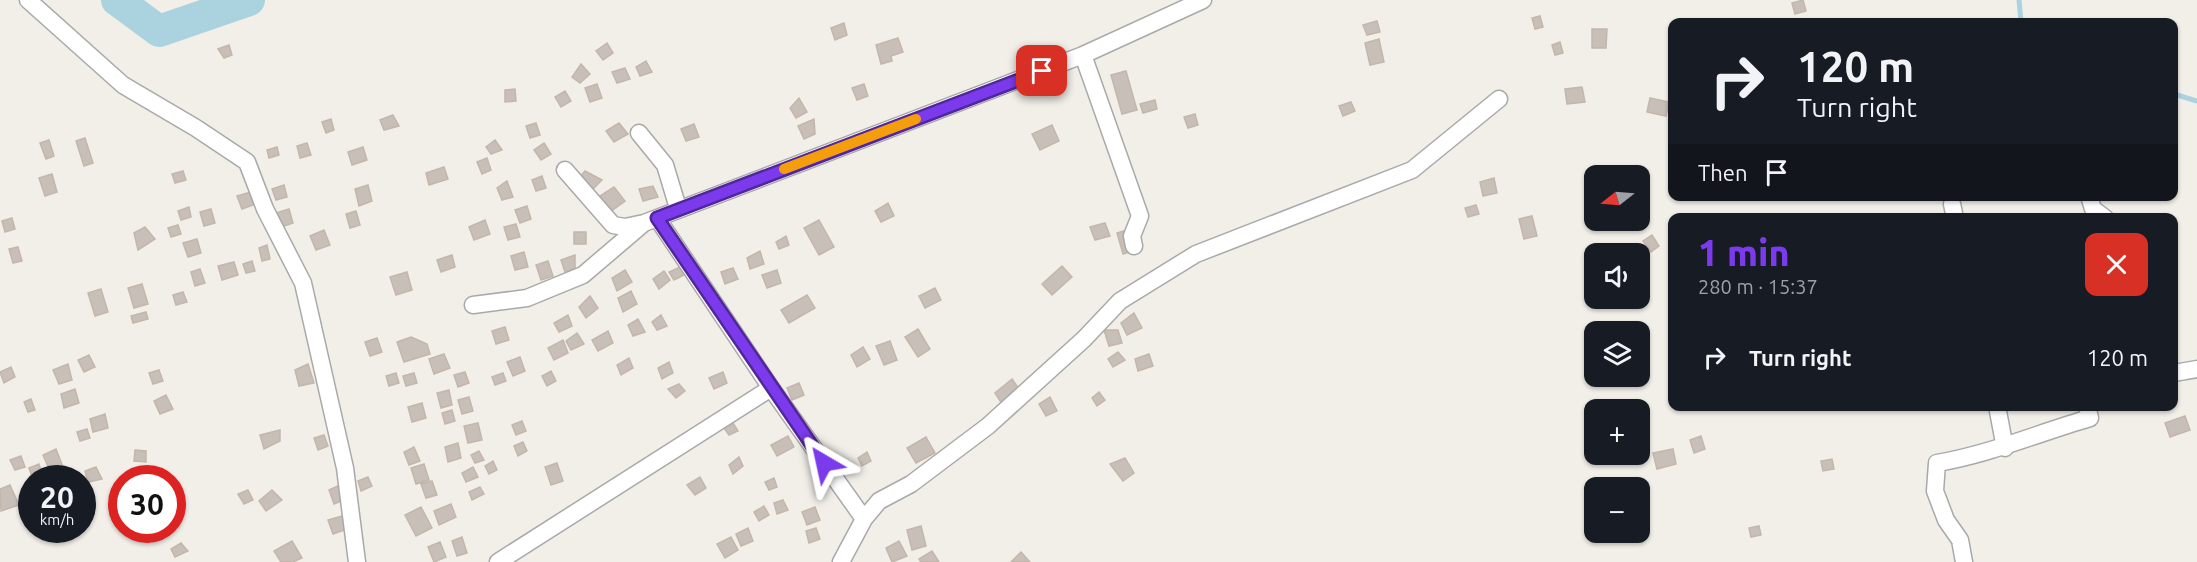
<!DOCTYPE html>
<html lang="en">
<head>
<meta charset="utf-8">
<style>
  body { margin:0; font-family:Ubuntu,sans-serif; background:#20242c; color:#f1f3f6; height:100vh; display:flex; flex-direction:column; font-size:22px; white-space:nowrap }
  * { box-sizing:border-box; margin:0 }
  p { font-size:20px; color:#9ea1a6 }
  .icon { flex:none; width:33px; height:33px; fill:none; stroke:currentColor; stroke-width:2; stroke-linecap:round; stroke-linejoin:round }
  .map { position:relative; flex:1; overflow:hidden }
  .drawer { position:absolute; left:1668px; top:213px; width:510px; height:198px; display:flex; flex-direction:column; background:#171b24; border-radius:12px; box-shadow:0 2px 4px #0004 }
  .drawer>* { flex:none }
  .banner { position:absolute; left:1668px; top:18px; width:510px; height:183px; border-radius:12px; box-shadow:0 2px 4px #0004; background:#171b24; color:#f1f3f6; overflow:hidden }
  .needle { width:39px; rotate:253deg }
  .buttons { position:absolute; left:1584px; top:165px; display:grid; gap:12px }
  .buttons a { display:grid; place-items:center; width:66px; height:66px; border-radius:12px; background:#171b24; box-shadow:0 2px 4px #0004; font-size:30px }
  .speed { position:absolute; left:18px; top:465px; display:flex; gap:12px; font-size:30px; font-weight:700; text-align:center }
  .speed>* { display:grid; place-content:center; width:78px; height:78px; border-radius:50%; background:#171b24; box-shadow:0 2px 4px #0004; line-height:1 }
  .speed small { font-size:15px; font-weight:400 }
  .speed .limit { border:9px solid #d22; background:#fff; color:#111 }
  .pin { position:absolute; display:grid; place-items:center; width:51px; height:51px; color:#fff; margin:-26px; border-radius:12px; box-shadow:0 3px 9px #0006 }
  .me { position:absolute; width:66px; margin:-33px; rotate:324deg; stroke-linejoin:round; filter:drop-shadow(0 0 4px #0008) }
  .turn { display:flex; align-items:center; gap:21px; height:126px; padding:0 30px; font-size:27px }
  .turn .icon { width:78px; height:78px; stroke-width:2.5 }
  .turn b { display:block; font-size:42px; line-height:51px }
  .then { display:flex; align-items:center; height:57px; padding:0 30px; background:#0003; gap:12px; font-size:22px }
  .round { display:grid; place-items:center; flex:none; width:63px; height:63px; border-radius:12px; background:#20242c }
  .summary { display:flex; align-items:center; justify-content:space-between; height:102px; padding:0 30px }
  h1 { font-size:36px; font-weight:800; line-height:45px; color:#7c3aed }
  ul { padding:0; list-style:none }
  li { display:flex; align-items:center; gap:18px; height:84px; padding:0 30px }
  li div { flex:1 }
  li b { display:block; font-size:22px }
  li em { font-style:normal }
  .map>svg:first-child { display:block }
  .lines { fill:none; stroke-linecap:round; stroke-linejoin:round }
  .stream { stroke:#aad3df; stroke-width:5 }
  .river { stroke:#aad3df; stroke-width:32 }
  .building { fill:#c7bfb8; stroke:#c4b6ab; stroke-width:1.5 }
  .minor-casing { stroke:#a9a9a9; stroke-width:19 }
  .minor { stroke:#fff; stroke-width:16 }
  .route-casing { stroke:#51269a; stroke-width:15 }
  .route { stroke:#7c3aed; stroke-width:10 }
  .slow { stroke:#f59e0b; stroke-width:10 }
</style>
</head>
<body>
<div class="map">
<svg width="2197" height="562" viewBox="0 0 2197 562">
  <rect width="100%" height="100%" fill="#f2efe9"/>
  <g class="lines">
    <!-- stream -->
    <path class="stream" d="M2019 0 2021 22
      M2174 94 2197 101"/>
    <!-- river -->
    <path class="river" d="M117 0 159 31 249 0"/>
  </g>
  <!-- building -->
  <path class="building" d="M1803 0 1806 11 1795 14 1792 3Z
    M1540 16 1543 27 1535 29 1532 18Z
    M1377 21 1380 32 1367 35 1363 25Z
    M844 23 847 35 835 40 831 28Z
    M1592 29H1607L1606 48H1592Z
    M898 38 903 52 891 56 892 61 881 64 876 45Z
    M1379 39 1384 62 1370 65 1365 43Z
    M1560 42 1563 53 1555 55 1552 45Z
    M607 43 613 53 603 60 596 51Z
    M229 45 232 55 224 58 218 49Z
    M646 61 652 72 640 76 636 67Z
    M581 64 590 74 580 83 572 77Z
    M625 68 630 79 617 83 612 72Z
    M1126 71 1137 110 1122 114 1111 75Z
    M597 84 602 98 590 102 585 88Z
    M864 84 868 96 857 100 852 88Z
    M1582 87 1585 102 1567 104 1565 89Z
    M515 89 516 101 505 102V90Z
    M565 91 571 101 561 107 555 97Z
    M799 98 807 112 796 118 790 108Z
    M1650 98 1669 102 1666 116 1647 112Z
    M1155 100 1157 109 1143 113 1140 104Z
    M1351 102 1355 111 1343 116 1339 106Z
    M1195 114 1198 125 1188 128 1184 117Z
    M393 115 399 126 384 130 380 120Z
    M331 119 334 130 326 133 322 122Z
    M814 119 815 134 804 139 798 126Z
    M536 123 540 135 530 138 526 126Z
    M619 123 628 134 614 142 606 131Z
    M694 124 699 137 686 141 681 129Z
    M1052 125 1059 141 1040 150 1032 134Z
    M85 138 93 163 84 166 76 141Z
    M49 140 54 156 46 159 40 143Z
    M495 140 502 150 491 154 486 147Z
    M307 143 311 155 300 158 297 146Z
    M544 143 551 154 541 160 534 150Z
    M277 147 279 155 269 158 267 150Z
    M363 147 367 160 352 165 348 152Z
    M487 158 491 170 482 174 477 162Z
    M444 167 448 179 429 185 426 173Z
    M183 171 186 180 175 183 172 174Z
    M585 171 602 180 592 190 578 179Z
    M52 174 57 192 45 196 39 178Z
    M542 176 546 188 536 191 532 180Z
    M1494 178 1497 193 1483 196 1480 182Z
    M507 181 513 197 502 200 497 188Z
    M284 185 287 197 276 200 272 189Z
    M368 185 372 201 359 206 355 189Z
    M653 186 658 197 643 201 639 189Z
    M614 187 625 201 610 212 597 198Z
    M251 192 256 204 242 209 237 196Z
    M888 203 894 216 881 222 875 211Z
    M1476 205 1479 214 1468 217 1465 208Z
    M527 206 531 219 520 223 515 210Z
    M189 207 191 217 181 220 178 211Z
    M211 209 215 223 204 226 200 212Z
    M289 209 293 223 281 227 276 213Z
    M356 211 360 225 350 228 346 214Z
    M1532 216 1537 236 1524 239 1519 219Z
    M12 218 15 229 5 232 2 221Z
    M485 220 490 234 474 240 469 227Z
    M819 220 834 247 819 255 804 228Z
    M1105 223 1110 236 1095 240 1090 227Z
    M516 224 520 237 508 240 504 227Z
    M178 225 181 234 171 237 168 228Z
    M145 227 155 239 138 250 134 233Z
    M324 230 330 245 316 250 310 236Z
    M1127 230 1133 251 1123 254 1117 233Z
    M574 232H586V244H574Z
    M1652 235 1659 246 1651 252 1643 241Z
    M786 236 789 245 779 249 776 242Z
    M197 239 201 253 188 257 183 243Z
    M267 245 270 259 262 261 259 248Z
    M18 247 22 261 13 263 9 249Z
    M760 251 764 264 750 269 747 258Z
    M524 252 528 267 515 270 511 256Z
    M452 255 455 267 441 272 437 260Z
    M575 255V268L565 272 561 260Z
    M252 261 255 271 246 273 243 264Z
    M548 261 553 276 541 280 536 265Z
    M234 262 238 275 222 280 218 266Z
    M682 266 684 275 674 280 669 272Z
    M1062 266 1072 277 1052 295 1042 284Z
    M733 268 738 279 725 284 721 272Z
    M200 269 205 283 195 286 191 272Z
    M625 270 632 282 617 291 612 278Z
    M777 270 781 283 767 288 762 275Z
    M664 271 670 280 659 289 653 279Z
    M407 272 412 290 396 295 390 277Z
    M142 284 148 304 134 308 128 288Z
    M935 288 941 300 925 308 919 296Z
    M101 289 108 312 95 316 88 293Z
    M631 291 637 304 623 312 618 298Z
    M183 292 187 302 176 305 173 295Z
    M807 295 815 308 789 323 781 310Z
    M590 296 598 308 586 318 579 307Z
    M146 312 148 319 133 323 131 316Z
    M1134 313 1142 328 1127 335 1121 323Z
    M568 315 572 326 559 332 554 323Z
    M661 315 667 326 657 330 652 322Z
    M638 319 645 332 633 336 628 325Z
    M505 327 509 340 496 344 492 331Z
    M918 329 930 349 918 357 905 337Z
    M1104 330H1118L1122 343 1109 346Z
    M608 331 613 343 598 351 592 340Z
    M577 333 584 344 571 350 566 341Z
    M411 337 427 344 430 354 404 362 397 342Z
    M377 338 382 352 370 356 365 342Z
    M563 340 568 353 554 360 548 348Z
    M890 341 897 360 884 365 876 346Z
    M863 347 870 359 857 367 851 355Z
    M1118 352 1125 360 1113 367 1108 359Z
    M444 354 450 368 434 374 429 359Z
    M1149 354 1153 366 1138 371 1135 359Z
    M89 355 95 367 84 372 78 360Z
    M520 357 525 371 513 376 507 362Z
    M629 358 633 368 621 375 617 365Z
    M669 362 673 373 662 379 658 368Z
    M68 364 72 380 59 384 53 370Z
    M308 364 314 383 299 386 295 370Z
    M11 367 15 377 4 383 0 372Z
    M159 370 163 381 153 384 149 373Z
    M551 371 556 381 547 386 542 376Z
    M465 372 469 383 458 387 454 375Z
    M723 372 727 383 714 389 709 378Z
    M396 373 399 383 389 386 386 376Z
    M414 373 417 383 406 386 403 376Z
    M503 373 506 381 495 385 492 377Z
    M1012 379 1019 389 1002 404 995 393Z
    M799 383 804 395 792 400 787 388Z
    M679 384 685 391 676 398 668 389Z
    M75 389 79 403 64 408 61 394Z
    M449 390 452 405 441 408 437 393Z
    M1099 392 1105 400 1097 406 1092 398Z
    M166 395 173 409 160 414 154 401Z
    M469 397 473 411 462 414 458 400Z
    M1050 397 1057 411 1046 416 1039 404Z
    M31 399 35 410 28 412 24 402Z
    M422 403 426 418 412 422 408 407Z
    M452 410 455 421 445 424 442 413Z
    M105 414 108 428 93 432 90 419Z
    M2185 416 2190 430 2170 437 2165 423Z
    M522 421 526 431 516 435 512 425Z
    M478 423 482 440 468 443 464 426Z
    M733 423 738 431 729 435 724 428Z
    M87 429 90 438 80 441 77 432Z
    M280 430V441L264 449 260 435Z
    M324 435 328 446 318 450 314 438Z
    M788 436 794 447 777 456 771 445Z
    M1701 436 1705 449 1694 453 1690 440Z
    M926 437 935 453 916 463 907 448Z
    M523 442 527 451 518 456 514 446Z
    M458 443 461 458 448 462 445 447Z
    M414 447 420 461 409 465 404 452Z
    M56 449 63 467 50 471 43 455Z
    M1673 449 1676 464 1657 469 1653 453Z
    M135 450 146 451V462L134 461Z
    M479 451 484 460 475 463 471 455Z
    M867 452 871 461 862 466 858 458Z
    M21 456 25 467 15 470 10 460Z
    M739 457 743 466 733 474 729 465Z
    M1125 458 1134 473 1123 481 1110 464Z
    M1832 459 1834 469 1823 471 1821 461Z
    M493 461 497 470 489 474 485 466Z
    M557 463 563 481 551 485 545 467Z
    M39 464 42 474 32 477 29 468Z
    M424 464 429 480 416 484 411 468Z
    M96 467 102 479 88 482 85 471Z
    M473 467 478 477 466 482 462 473Z
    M368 477 372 486 361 491 358 481Z
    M700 477 706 488 695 495 687 485Z
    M774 478 777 487 769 490 765 482Z
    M432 481 437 495 426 498 421 484Z
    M10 485 19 505 1 511 0 489Z
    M340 485 346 499 334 504 329 490Z
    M480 487 484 494 472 500 469 492Z
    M248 490 253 500 244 504 238 494Z
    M272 490 282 500 266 511 259 501Z
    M783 500 788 510 777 514 774 503Z
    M451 504 456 517 439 525 434 511Z
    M764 506 769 515 759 521 754 512Z
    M421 507 432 528 416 536 405 515Z
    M815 507 820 520 807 525 802 512Z
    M346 515 350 528 333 534 328 520Z
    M921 526 926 546 912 550 907 530Z
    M1759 526 1761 535 1751 537 1749 528Z
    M748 528 753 541 741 546 736 534Z
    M816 528 820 539 809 543 806 531Z
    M462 537 467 553 457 556 452 541Z
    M731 537 738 550 725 558 717 544Z
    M292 541 302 558 293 562H281L274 551Z
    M899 541 907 556 892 562 886 548Z
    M440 542 446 557 434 562 428 547Z
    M181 543 188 551 175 557 171 549Z
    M932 551 939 562H921L919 559Z
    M1021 552 1030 562H1011Z"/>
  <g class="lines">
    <!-- minor casing -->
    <g class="minor-casing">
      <path id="minor" d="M28 0 123 85 196 128 247 162 265 209 303 283 345 468 357 562
        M639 133 665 165 678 208
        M565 170 613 225 625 227 644 223
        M2089 196 2093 209 2105 218
        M1952 204 1955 218
        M1134 246 1132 236 1140 216 1083 55 1203 0
        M473 305 527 298 583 275 644 223 1083 55
        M2174 373 2197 369
        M771 388 864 519
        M1997 406 2005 448
        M498 562 771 388 657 218
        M841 562 864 519 879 501 911 484 988 426 1084 339 1120 301 1196 254 1412 170 1499 99
        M1964 562 1960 540 1946 520 1935 491 1937 463C1990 454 2038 433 2090 418L2087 406"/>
    </g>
    <!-- minor -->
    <use href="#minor" class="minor"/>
  </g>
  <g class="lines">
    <!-- route casing -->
    <g class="route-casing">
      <path id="route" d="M824 463 657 218 1042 71"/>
    </g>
    <!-- route -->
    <use href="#route" class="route"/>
    <!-- slow -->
    <path class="slow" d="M784 169 916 119"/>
  </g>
</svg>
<div class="buttons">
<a><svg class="needle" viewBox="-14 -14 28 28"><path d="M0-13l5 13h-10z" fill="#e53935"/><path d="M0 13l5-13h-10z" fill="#9ea1a6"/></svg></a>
<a><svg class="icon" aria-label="sound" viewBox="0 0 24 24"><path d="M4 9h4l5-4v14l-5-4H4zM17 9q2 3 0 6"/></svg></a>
<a><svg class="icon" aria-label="layers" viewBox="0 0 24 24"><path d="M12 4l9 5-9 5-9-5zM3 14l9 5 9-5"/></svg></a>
<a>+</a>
<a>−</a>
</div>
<div class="speed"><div>20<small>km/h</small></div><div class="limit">30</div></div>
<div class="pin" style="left:1042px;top:71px;background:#d93025"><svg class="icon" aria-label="arrive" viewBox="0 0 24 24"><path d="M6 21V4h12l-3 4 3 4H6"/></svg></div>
<svg class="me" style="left:824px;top:463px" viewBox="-20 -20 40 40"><path d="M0-17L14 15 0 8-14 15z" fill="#7c3aed" stroke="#fff" stroke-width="4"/></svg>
<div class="banner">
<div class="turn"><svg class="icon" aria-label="right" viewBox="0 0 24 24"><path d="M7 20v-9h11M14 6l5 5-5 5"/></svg><div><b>120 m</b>Turn right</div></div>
<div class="then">Then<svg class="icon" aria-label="arrive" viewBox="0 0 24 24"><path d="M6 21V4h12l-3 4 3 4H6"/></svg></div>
</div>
<section class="drawer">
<div class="summary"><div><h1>1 min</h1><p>280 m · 15:37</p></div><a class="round" style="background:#d93025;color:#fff"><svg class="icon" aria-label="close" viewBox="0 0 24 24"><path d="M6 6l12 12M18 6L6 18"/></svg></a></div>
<ul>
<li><svg class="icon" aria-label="right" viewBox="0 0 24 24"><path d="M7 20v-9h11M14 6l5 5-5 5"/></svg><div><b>Turn right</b></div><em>120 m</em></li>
</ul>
</section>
</div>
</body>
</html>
